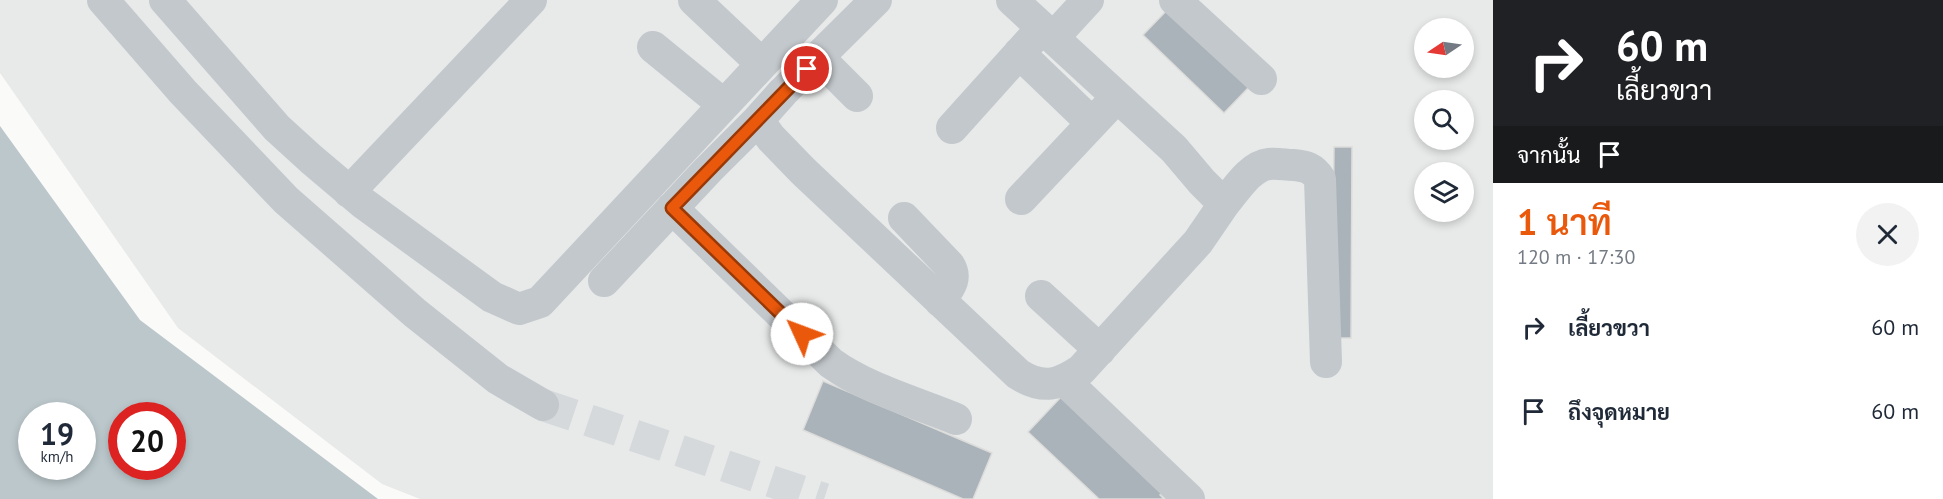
<!DOCTYPE html>
<html lang="th">
<head>
<meta charset="utf-8">
<style>
  body { margin:0; font-family:"PT Sans",Sarabun,sans-serif; background:#f2f2f3; color:#1f2937; height:100vh; display:flex; flex-direction:column; font-size:22px; white-space:nowrap }
  * { box-sizing:border-box; margin:0 }
  p { font-size:20px; color:#747a83 }
  .icon { flex:none; width:33px; height:33px; fill:none; stroke:currentColor; stroke-width:2; stroke-linecap:round; stroke-linejoin:round }
  .map { position:relative; flex:1; overflow:hidden }
  .details { display:flex; flex-direction:column; background:#fff; width:450px }
  .details>* { flex:none }
  .hud { background:#202124; color:#fff; overflow:hidden }
  .needle { width:39px; rotate:257deg }
  .controls { position:absolute; left:1414px; top:18px; display:grid; gap:12px }
  .controls a { display:grid; place-items:center; width:60px; height:60px; border-radius:50%; background:#fff; box-shadow:0 3px 9px #0003; font-size:30px }
  .speed { position:absolute; left:18px; top:402px; display:flex; gap:12px; font-size:30px; font-weight:700; text-align:center }
  .speed>* { display:grid; place-content:center; width:78px; height:78px; border-radius:50%; background:#fff; box-shadow:0 3px 9px #0003; line-height:1 }
  .speed small { font-size:15px; font-weight:400 }
  .speed .limit { border:9px solid #d22; background:#fff; color:#111 }
  .pin { position:absolute; display:grid; place-items:center; width:51px; height:51px; color:#fff; margin:-26px; border:3px solid #fff; border-radius:50%; box-shadow:0 2px 6px #0007 }
  .me { position:absolute; width:66px; margin:-33px; rotate:313deg; stroke-linejoin:round; filter:drop-shadow(0 0 4px #0008) }
  .turn { display:flex; align-items:center; gap:21px; height:126px; padding:0 24px; font-size:27px }
  .turn .icon { width:78px; height:78px; stroke-width:2.5 }
  .turn b { display:block; font-size:42px; line-height:51px }
  .then { display:flex; align-items:center; height:57px; padding:0 24px; background:#0003; gap:12px; font-size:22px }
  .round { display:grid; place-items:center; flex:none; width:63px; height:63px; border-radius:32px; background:#f2f2f3 }
  .overview { display:flex; align-items:center; justify-content:space-between; height:102px; padding:0 24px }
  h1 { font-size:36px; font-weight:600; line-height:45px; color:#ea580c }
  ul { padding:0; list-style:none }
  li { display:flex; align-items:center; gap:18px; height:84px; padding:0 24px }
  li div { flex:1 }
  li b { display:block; font-size:22px }
  li em { font-style:normal }
  main { display:flex; flex:1; min-height:0 }
  .map>svg:first-child { display:block }
  .built { fill:#e8e9e9; fill-rule:evenodd }
  .water { fill:#bbc7cb; fill-rule:evenodd }
  .building { fill:#aab3b9; stroke:#dcdcda; stroke-width:1.5 }
  .lines { fill:none; stroke-linecap:round; stroke-linejoin:round }
  .minor-tunnel { stroke:#d5d9db; stroke-width:32; stroke-dasharray:32 16; stroke-linecap:butt }
  .minor { stroke:#c3c8cc; stroke-width:32 }
  .route-casing { stroke:#983908; stroke-width:15 }
  .route { stroke:#ea580c; stroke-width:10 }
</style>
</head>
<body>
<main>
<div class="map">
<svg width="1493" height="499" viewBox="0 0 1493 499">
  <rect width="100%" height="100%" fill="#fafaf8"/>
  <!-- built -->
  <path class="built" d="M0 0H1493V499H420L382 484 178 328 0 73ZM1425 28H1464V68H1425ZM1425 100H1464V140H1425ZM1425 172H1464V212H1425Z"/>
  <!-- water -->
  <path class="water" d="M0 126 140 320 378 499H0ZM32 416H82V466H32ZM122 416H172V466H122Z"/>
  <!-- building -->
  <path class="building" d="M1170 7 1250 86 1224 113 1143 35Z
    M1334 147H1352L1351 338H1332Z
    M823 381 992 453 973 499H963L803 430Z
    M1061 397 1162 492 1160 495 1164 499H1099L1028 432Z"/>
  <g class="lines">
    <!-- minor-tunnel -->
    <path class="minor-tunnel" d="M543 405 824 499"/>
    <!-- minor -->
    <path class="minor" d="M103 0 183 92 286 200 415 313 498 379 543 405
      M165 0 277 128 311 159 363 203 492 297 519 309 540 302 822 0
      M694 0 762 64
      M876 0 783 92 758 120 771 138 803 171 1018 374C1043 390 1059 385 1081 370L1198 242 1224 204 1202 182 1174 149 1012 0
      M1175 0 1261 79
      M1053 38 1088 0
      M653 47 724 105
      M1019 53 1092 123
      M819 58 857 96
      M952 128 1042 28
      M349 192 531 0
      M1021 199 1117 97
      M1224 204C1236 190 1250 166 1269 164 1277 163 1286 165 1293 165 1306 166 1313 168 1320 179L1326 362
      M672 208 831 363C867 389 915 402 956 419
      M904 218 949 265C958 279 949 288 940 301
      M604 281 708 170 758 120
      M1041 296 1100 350
      M1065 381 1189 499"/>
  </g>
  <g class="lines">
    <!-- route casing -->
    <g class="route-casing">
      <path id="route" d="M802 334 672 208 807 69"/>
    </g>
    <!-- route -->
    <use href="#route" class="route"/>
  </g>
</svg>
<div class="controls">
<a><svg class="needle" viewBox="-14 -14 28 28"><path d="M0-13l5 13h-10z" fill="#e53935"/><path d="M0 13l5-13h-10z" fill="#747a83"/></svg></a>
<a><svg class="icon" aria-label="search" viewBox="0 0 24 24"><circle cx="10" cy="10" r="6"/><path d="M15 15l6 6"/></svg></a>
<a><svg class="icon" aria-label="layers" viewBox="0 0 24 24"><path d="M12 4l9 5-9 5-9-5zM3 14l9 5 9-5"/></svg></a>
</div>
<div class="speed"><div>19<small>km/h</small></div><div class="limit">20</div></div>
<div class="pin" style="left:807px;top:69px;background:#d93025"><svg class="icon" aria-label="arrive" viewBox="0 0 24 24"><path d="M6 21V4h12l-3 4 3 4H6"/></svg></div>
<svg class="me" style="left:802px;top:334px" viewBox="-20 -20 40 40"><circle r="19" fill="#fff"/><path d="M0-13L10 11 0 6-10 11z" fill="#ea580c"/></svg>
</div>
<section class="details">
<div class="hud">
<div class="turn"><svg class="icon" aria-label="right" viewBox="0 0 24 24"><path d="M7 20v-9h11M14 6l5 5-5 5"/></svg><div><b>60 m</b>เลี้ยวขวา</div></div>
<div class="then">จากนั้น<svg class="icon" aria-label="arrive" viewBox="0 0 24 24"><path d="M6 21V4h12l-3 4 3 4H6"/></svg></div>
</div>
<div class="overview"><div><h1>1 นาที</h1><p>120 m · 17:30</p></div><a class="round"><svg class="icon" aria-label="close" viewBox="0 0 24 24"><path d="M6 6l12 12M18 6L6 18"/></svg></a></div>
<ul>
<li><svg class="icon" aria-label="right" viewBox="0 0 24 24"><path d="M7 20v-9h11M14 6l5 5-5 5"/></svg><div><b>เลี้ยวขวา</b></div><em>60 m</em></li>
<li><svg class="icon" aria-label="arrive" viewBox="0 0 24 24"><path d="M6 21V4h12l-3 4 3 4H6"/></svg><div><b>ถึงจุดหมาย</b></div><em>60 m</em></li>
</ul>
</section>
</main>
</body>
</html>
